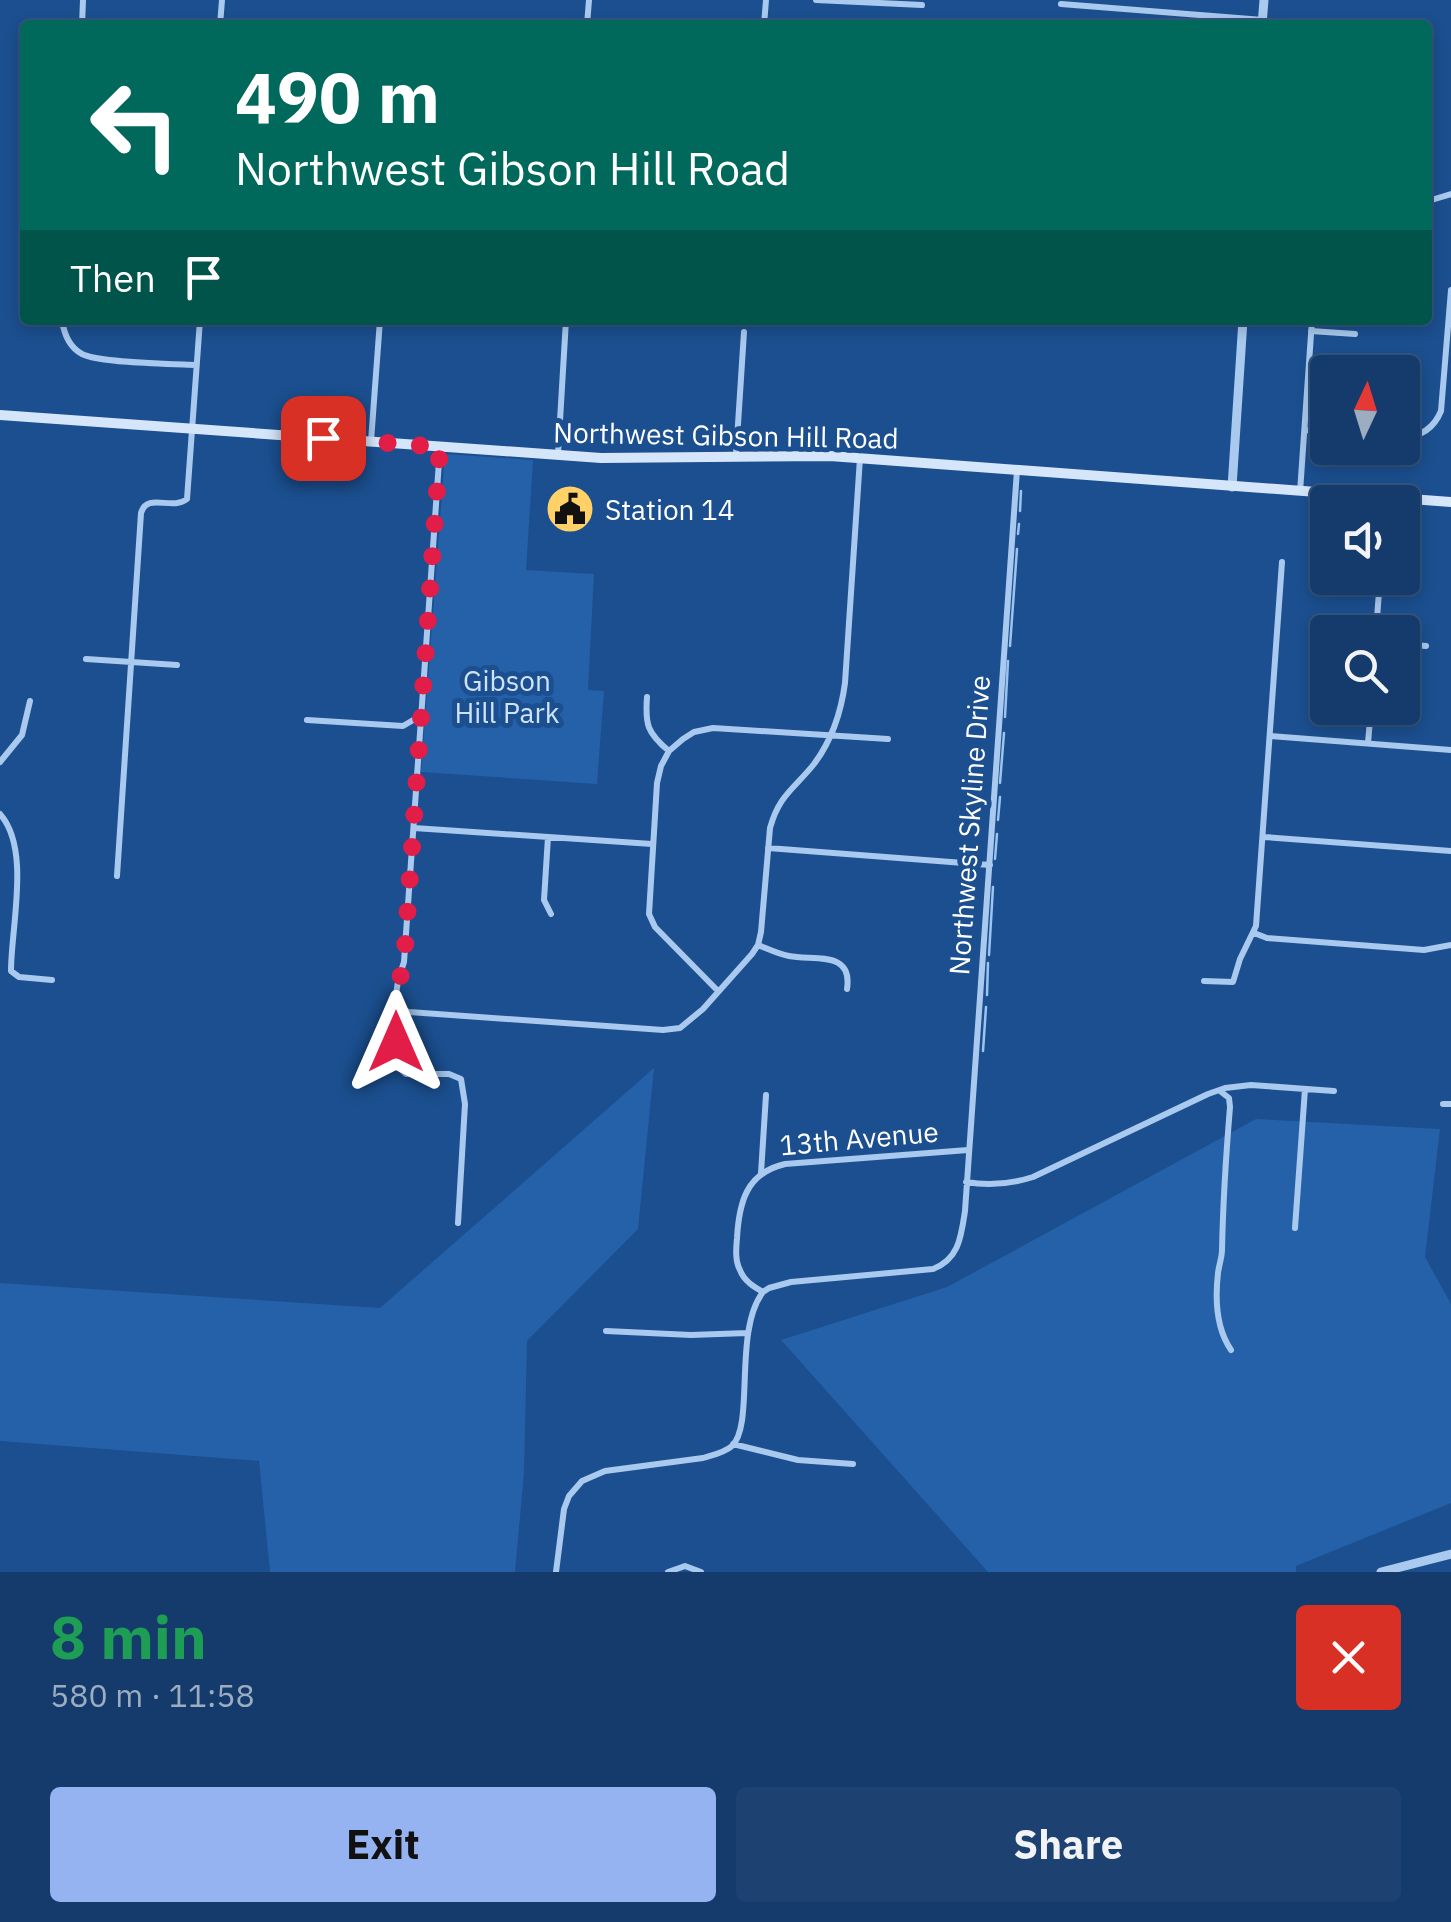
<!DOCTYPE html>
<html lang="en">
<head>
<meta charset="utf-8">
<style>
  body { margin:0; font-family:"IBM Plex Sans",sans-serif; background:#1d4271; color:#f1f3f6; height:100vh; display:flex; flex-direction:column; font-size:38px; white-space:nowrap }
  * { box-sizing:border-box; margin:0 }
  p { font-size:32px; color:#9dadc1 }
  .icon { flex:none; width:55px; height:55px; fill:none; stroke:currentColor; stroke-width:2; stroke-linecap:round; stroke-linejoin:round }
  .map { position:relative; height:1572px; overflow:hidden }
  .side { display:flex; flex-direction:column; background:#143b6b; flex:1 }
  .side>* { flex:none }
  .banner { position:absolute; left:20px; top:20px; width:1412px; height:305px; border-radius:10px; box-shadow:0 5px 15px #0003,0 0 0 2px #33557e; background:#00695c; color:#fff; overflow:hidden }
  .needle { width:65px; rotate:4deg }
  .controls { position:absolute; left:1310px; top:355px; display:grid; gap:20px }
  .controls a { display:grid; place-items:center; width:110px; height:110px; border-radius:10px; background:#143b6b; box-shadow:0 5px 15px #0003,0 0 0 2px #33557e; font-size:50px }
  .pin { position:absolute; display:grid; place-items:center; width:85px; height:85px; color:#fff; margin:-42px; border-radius:20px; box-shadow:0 5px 15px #0006 }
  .me { position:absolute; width:110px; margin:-55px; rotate:0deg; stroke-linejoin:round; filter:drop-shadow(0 0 8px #0008) }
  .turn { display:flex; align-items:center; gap:35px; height:210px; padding:0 50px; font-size:45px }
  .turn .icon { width:130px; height:130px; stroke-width:2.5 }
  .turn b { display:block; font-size:70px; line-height:85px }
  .then { display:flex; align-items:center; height:95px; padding:0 50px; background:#0003; gap:20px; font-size:38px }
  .round { display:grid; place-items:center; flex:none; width:105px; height:105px; border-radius:10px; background:#1d4271 }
  .head { display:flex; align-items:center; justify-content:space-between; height:170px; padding:0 50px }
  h1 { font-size:60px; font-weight:800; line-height:75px; color:#1e9e55 }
  .cta { display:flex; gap:20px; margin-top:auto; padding:20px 50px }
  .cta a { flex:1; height:115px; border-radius:10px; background:#95b2f1; color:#111; font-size:40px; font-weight:800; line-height:115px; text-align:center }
  .cta a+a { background:#1d4271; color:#f1f3f6 }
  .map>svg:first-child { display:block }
  .green { fill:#2461a8 }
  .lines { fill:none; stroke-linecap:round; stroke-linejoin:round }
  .stream { stroke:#9cc4f0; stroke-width:2.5 }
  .minor { stroke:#a9c9ee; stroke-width:6 }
  .tertiary { stroke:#a9c9ee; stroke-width:9 }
  .secondary { stroke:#d6e6fa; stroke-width:10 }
  .route { stroke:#e11d48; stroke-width:18; stroke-dasharray:0 32.4 }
  .labels { text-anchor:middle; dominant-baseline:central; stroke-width:10; stroke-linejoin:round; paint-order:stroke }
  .street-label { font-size:28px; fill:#fff; stroke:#1b4f8f }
  .poi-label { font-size:28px; fill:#fff; stroke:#1b4f8f; text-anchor:start }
  .park-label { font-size:28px; fill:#cfe3fa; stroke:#1b4f8f }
</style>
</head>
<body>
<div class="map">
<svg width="1451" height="1572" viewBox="0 0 1451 1572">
  <rect width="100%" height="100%" fill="#1b4f8f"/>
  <!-- green -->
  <path class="green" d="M445 454 533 460 526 570 594 574 588 690 604 691 597 784 421 772Z
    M654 1068 638 1229 527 1341 524 1473 515 1572H270L259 1461 0 1441V1283L380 1308Z
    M1256 1119 1440 1129 1425 1257 1451 1304V1503L1296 1566V1572H988L781 1340 947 1287Z"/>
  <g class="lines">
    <!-- stream -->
    <path class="stream" d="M1020 511 1021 491
      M1018 534 1019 524
      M1010 646 1017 549
      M1005 717 1008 661
      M1000 783 1004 733
      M998 820 1000 797
      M995 859 997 834
      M989 955 993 887
      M987 995 988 963
      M983 1051 986 1007"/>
    <!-- minor -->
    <path class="minor" d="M816 0 922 5
      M1061 4 1263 20
      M82 25 83 0
      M220 25 222 0
      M587 25 589 0
      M764 25 766 0
      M1428 76 1430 53
      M1428 201 1451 194
      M62 320C64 334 69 347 82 354 100 363 172 364 196 365
      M1311 331 1355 334
      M1305 430 1328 432
      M1402 437C1422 437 1434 428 1441 411L1451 290
      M371 441 380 320
      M440 447 404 962C399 978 392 994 401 1009L409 1012 663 1030 680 1028 703 1009 752 954 758 945 761 932 770 828C779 795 794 789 814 764 832 740 841 713 845 683L860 458
      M558 454 566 320
      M736 455 744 332
      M1300 492 1312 320
      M1376 632 1380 578
      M1402 644 1426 646
      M86 659 177 665
      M647 697C645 724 647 733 669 751
      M307 720 403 726 420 716
      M1270 736 1451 750
      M1368 743 1371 708
      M0 762 22 735 30 701
      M0 814C31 849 11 926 11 971L19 977 52 980
      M414 828 652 844
      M548 837 544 900 551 914
      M1264 837 1451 851
      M768 848 990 865
      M117 876 141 513C147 492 172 511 187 499L200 320
      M1254 933 1267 938 1424 950 1451 945
      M758 945C768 949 778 954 789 956 814 961 853 950 847 989
      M1204 981 1233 982 1240 959 1256 926 1282 562
      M718 991 655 927 649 914 657 783 661 766 669 751 683 739 694 732 713 728 888 739
      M396 1005V1065L406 1074H449L461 1079 465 1104 458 1223
      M1220 1091 1229 1098 1230 1107C1226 1155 1223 1202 1222 1250 1222 1257 1219 1265 1218 1273 1215 1299 1216 1328 1231 1350
      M1443 1104H1451
      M761 1173 766 1095
      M966 1182C989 1186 1011 1184 1033 1177L1208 1094 1225 1088 1251 1085 1334 1091
      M1295 1228 1305 1089
      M763 1292 769 1288 791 1282 933 1269C959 1259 961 1237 965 1211L1017 470
      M763 1292C754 1287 744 1281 740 1270 735 1261 736 1249 737 1238 739 1203 746 1173 785 1164L968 1150
      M606 1331 691 1335 747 1333
      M733 1444 798 1460 853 1464
      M556 1572 564 1509 569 1496 582 1481 605 1471 703 1458C713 1455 724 1453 732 1446 755 1424 733 1331 763 1292
      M668 1572 685 1566 701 1572"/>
    <!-- tertiary -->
    <path class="tertiary" d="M1262 25 1264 0
      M1232 487 1243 320
      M1381 1572 1451 1554"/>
    <!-- secondary -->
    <path class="secondary" d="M0 415 601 458 830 456 1451 502"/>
  </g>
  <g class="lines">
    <!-- route -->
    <path class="route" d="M323 438 440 447 404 962 396 995V1042"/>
  </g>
  <!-- icons -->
  <defs>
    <g id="civic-disc" transform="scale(2.5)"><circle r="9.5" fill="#ffd166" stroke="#1b4f8f"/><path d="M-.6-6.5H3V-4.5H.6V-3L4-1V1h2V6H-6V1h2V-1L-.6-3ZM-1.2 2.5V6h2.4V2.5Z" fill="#111"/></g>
  </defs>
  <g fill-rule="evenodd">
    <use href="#civic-disc" x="570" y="509"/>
  </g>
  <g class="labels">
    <!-- street labels -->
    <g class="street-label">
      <text transform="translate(726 435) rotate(1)">Northwest Gibson Hill Road</text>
      <text transform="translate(969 825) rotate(-86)">Northwest Skyline Drive</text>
      <text transform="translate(859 1138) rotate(-5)">13th Avenue</text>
    </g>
    <!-- poi labels -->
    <g class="poi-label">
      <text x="605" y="509">Station 14</text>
    </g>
    <!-- park labels -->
    <g class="park-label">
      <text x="507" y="680">Gibson<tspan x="507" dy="32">Hill Park</tspan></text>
    </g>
  </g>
</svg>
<div class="controls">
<a><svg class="needle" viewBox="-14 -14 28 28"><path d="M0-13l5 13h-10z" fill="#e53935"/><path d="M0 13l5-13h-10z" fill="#9dadc1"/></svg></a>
<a><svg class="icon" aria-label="sound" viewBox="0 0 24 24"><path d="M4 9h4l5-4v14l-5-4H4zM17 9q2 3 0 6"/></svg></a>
<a><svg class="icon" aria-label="search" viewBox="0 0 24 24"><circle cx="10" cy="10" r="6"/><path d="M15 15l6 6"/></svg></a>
</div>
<div class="pin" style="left:323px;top:438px;background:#d93025"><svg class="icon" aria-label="arrive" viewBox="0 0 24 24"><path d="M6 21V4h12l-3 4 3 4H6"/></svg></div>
<svg class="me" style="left:396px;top:1042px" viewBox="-20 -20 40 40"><path d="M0-17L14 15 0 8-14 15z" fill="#e11d48" stroke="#fff" stroke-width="4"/></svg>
<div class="banner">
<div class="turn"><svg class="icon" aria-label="left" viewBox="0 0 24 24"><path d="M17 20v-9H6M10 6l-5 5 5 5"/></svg><div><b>490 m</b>Northwest Gibson Hill Road</div></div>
<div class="then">Then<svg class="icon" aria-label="arrive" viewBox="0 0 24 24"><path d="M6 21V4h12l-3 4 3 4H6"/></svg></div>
</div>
</div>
<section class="side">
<div class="head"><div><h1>8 min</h1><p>580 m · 11:58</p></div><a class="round" style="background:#d93025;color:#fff"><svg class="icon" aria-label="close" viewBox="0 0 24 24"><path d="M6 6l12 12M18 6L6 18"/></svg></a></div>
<div class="cta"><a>Exit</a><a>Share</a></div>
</section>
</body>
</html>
